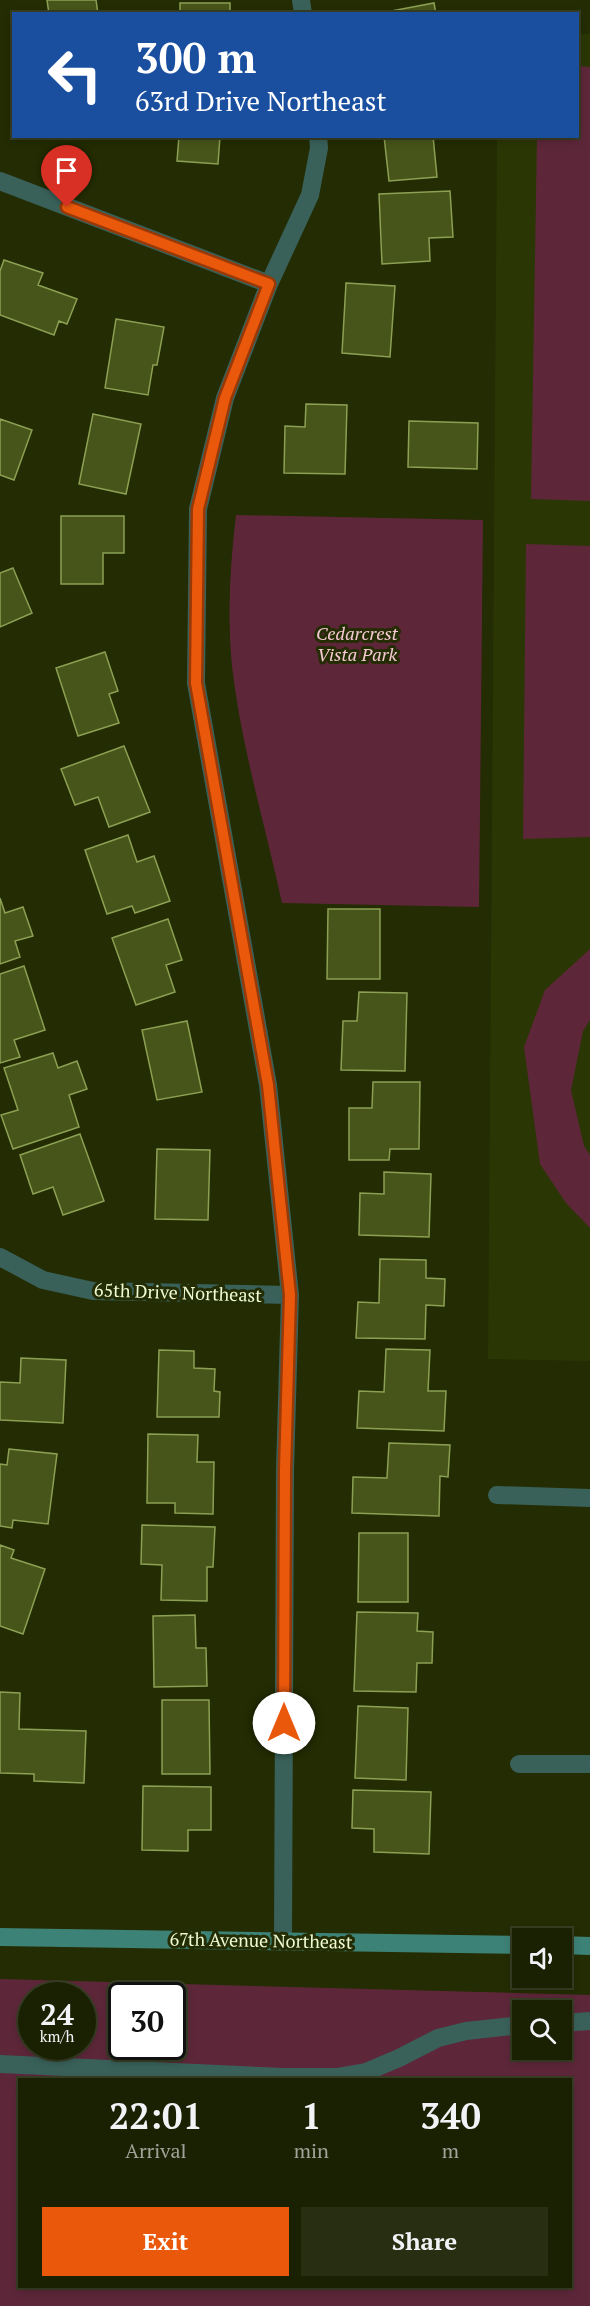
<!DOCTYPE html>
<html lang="en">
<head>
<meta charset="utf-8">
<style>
  body { margin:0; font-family:"PT Serif",serif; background:#272e11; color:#f1f3f6; height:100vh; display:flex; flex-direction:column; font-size:22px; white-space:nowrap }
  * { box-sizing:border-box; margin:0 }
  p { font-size:20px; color:#9fa399 }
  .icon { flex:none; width:33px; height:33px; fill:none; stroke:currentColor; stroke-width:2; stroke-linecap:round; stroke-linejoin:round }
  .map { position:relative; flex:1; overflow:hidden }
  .side { position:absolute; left:18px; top:2078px; width:554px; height:210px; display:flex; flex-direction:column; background:#1a2102; border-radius:0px; box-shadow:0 3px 9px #0003,0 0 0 2px #383e24 }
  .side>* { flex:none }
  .top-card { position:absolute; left:12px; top:12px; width:567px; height:126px; border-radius:0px; box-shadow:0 3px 9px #0003,0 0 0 2px #383e24; background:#1a4fa0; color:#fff; overflow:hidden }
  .controls { position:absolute; left:512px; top:1928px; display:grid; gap:12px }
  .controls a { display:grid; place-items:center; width:60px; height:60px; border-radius:0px; background:#1a2102; box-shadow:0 3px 9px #0003,0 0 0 2px #383e24; font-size:30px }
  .speed { position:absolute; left:18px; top:1982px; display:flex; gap:12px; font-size:30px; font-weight:700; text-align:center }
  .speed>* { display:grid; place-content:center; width:78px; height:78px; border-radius:50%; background:#1a2102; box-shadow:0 3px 9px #0003,0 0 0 2px #383e24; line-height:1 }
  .speed small { font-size:15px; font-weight:400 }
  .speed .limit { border:3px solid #111; border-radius:9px; background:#fff; color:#111 }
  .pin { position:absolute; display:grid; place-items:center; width:51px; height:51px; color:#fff; margin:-62px -26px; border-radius:50% 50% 50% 0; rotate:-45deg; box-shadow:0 0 6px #0007 }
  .pin .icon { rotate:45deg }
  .me { position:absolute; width:66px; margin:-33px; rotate:0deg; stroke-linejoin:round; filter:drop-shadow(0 0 4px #0008) }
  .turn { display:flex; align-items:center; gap:21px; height:126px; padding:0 24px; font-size:27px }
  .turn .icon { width:78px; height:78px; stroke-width:2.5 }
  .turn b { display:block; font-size:42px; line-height:51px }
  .eta { display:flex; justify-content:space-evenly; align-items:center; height:102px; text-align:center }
  .eta b { font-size:36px; font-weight:700; line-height:42px }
  .primary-button { display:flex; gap:12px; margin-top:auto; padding:12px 24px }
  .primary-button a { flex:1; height:69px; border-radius:0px; background:#ea580c; color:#fff; font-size:24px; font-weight:700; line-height:69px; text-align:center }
  .primary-button a+a { background:#272e11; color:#f1f3f6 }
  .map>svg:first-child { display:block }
  .built { fill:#2b3605 }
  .green { fill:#5d2739; fill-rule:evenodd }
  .building { fill:#47551a; stroke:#8ca053; stroke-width:1.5 }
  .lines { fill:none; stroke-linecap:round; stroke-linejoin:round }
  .lane { stroke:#39615a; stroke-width:18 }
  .street { stroke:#39615a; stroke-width:18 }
  .secondary { stroke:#3d8276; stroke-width:18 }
  .route-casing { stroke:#983908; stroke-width:15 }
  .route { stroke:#ea580c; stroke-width:10 }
  .labels { text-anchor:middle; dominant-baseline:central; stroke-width:6; stroke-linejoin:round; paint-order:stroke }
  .park-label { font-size:18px; font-style:italic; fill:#f5c9d4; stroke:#232c02 }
  .street-label { font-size:18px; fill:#effbd4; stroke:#232c02 }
</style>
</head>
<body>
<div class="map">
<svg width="590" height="2306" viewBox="0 0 590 2306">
  <rect width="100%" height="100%" fill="#232c02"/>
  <!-- built -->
  <path class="built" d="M578 34H590V1361L488 1359 497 137 578 136Z"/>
  <!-- green -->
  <path class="green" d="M578 66 590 67V501L531 499 537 137 578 136Z
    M236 515 483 520 479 907 282 903C265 824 241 746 232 666 227 615 230 565 236 515Z
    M526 544 590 546V837L523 839Z
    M590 949V1020L583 1031 571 1090 584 1146 590 1155V1228L566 1203 540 1164 524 1047 545 990Z
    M0 1979 590 1995V2306H0ZM32 1995H82V2046H32ZM122 1995H172V2046H122ZM522 2010H561V2049H522ZM20 2079H570V2286H20Z"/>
  <!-- building -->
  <path class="building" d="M47 0H96L98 14H49Z
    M180 3H230V14H180Z
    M434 3 436 14H392L391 11Z
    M179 136H220L218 164 177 161Z
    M384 136H433L437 177 389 181Z
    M450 191 453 237 429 238 430 261 382 264 379 194Z
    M4 260 43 273 38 285 77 299 67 324 59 321 54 335 0 315V271Z
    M346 283 395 286 390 357 342 353Z
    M116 319 164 327 157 365H153L148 395 105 388Z
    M306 404 347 405 345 474 284 473 285 426 305 427Z
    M93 414 141 424 126 494 79 484Z
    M0 419 32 430 14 480 0 475Z
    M409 421 478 423 477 469 408 467Z
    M61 516H124V553H103V584H61Z
    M13 568 32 613 0 627V573Z
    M105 652 118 691 109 694 119 723 78 736 56 668Z
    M124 746 150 812 109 827 98 797 75 805 61 769Z
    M128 835 137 862 154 856 170 901 135 913 132 906 107 914 85 850Z
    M0 898 5 913 23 907 33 936 15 941 20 957 0 964Z
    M328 909H380V979H327Z
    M168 919 182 960 166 965 175 992 136 1005 112 938Z
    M24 966 45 1030 14 1040 20 1057 0 1063V974Z
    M359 992 407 993 405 1071 341 1070 343 1021H357Z
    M187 1021 202 1092 157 1100 142 1030Z
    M53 1053 58 1068 77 1061 87 1089 69 1095 79 1127 13 1149 1 1115 18 1110 4 1068Z
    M373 1082H420L419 1149H390L389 1160H349V1108H372Z
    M80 1134 104 1201 63 1215 53 1187 33 1194 20 1155Z
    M157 1149 210 1150 208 1220 155 1219Z
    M384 1172 431 1174 429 1237 359 1235 360 1193 384 1194Z
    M380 1259 426 1260V1278L445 1279 444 1306 426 1305 425 1339 356 1338 358 1302 379 1303Z
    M386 1349 430 1350 428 1391H446L444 1431 357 1428 359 1391 384 1392Z
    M159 1350 194 1351V1368L215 1369 214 1391 220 1392 219 1417H157Z
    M21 1358 66 1360 63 1423 0 1420V1382L20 1383Z
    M148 1434 198 1435 197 1462H214L213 1514 175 1513V1503H147Z
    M389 1443 450 1445 448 1477 440 1476 439 1516 352 1513 353 1477 387 1478Z
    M9 1449 57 1454 48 1524 13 1520 12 1528 0 1526V1464L7 1465Z
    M142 1525 215 1527 213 1567H207V1601L161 1600 162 1565 141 1564Z
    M359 1533H408V1602H358Z
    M0 1545 14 1550 11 1558 45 1569 23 1634 0 1626Z
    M357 1612 418 1613 417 1631 433 1632 432 1663H417L416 1692 354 1691Z
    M195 1615 196 1648H206L207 1686 154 1687 153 1616Z
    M0 1692 20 1693 19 1729 86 1731 84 1783 34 1781V1774L0 1773Z
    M162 1700H209L210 1774H162Z
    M358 1706 408 1708 406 1780 355 1778Z
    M143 1786 211 1787V1830H188V1851L142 1850Z
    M353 1790 431 1792 429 1854 374 1852V1829L352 1828Z"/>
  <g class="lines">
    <!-- lane -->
    <path class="lane" d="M497 1495 590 1498
      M519 1764H590
      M561 2023 590 2021
      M0 2064 283 2077H337L366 2072 399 2058 438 2038 466 2031 522 2025"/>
    <!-- street -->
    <path class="street" d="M301 0 303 14
      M0 181 269 284
      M0 1257 43 1280 93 1291 290 1295
      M283 1940 285 1470 290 1295 268 1085 196 683 198 509 225 398 269 284 310 195 319 148 318 136"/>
    <!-- secondary -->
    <path class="secondary" d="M0 1937 522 1945
      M561 1945 590 1946"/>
  </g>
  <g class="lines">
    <!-- route casing -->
    <g class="route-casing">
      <path id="route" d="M67 207 269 284 225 398 198 509 196 683 268 1085 290 1295 285 1470 284 1723"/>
    </g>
    <!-- route -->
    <use href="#route" class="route"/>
  </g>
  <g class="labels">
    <!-- park labels -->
    <g class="park-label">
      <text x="357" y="633">Cedarcrest<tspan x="357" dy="21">Vista Park</tspan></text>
    </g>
    <!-- street labels -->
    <g class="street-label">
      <text transform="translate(178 1292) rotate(2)">65th Drive Northeast</text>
      <text transform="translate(261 1940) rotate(1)">67th Avenue Northeast</text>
    </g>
  </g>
</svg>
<div class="controls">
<a><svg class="icon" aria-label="sound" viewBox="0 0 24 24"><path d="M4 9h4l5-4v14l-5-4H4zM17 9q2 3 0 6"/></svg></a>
<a><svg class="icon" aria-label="search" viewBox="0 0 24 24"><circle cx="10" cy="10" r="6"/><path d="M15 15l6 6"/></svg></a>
</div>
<div class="speed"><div>24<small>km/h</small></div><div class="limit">30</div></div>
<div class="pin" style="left:67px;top:207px;background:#d93025"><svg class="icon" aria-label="arrive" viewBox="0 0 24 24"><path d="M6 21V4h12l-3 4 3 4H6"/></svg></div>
<svg class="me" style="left:284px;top:1723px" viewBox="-20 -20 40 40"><circle r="19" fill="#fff"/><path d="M0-13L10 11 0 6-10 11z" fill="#ea580c"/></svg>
<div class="top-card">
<div class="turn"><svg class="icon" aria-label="left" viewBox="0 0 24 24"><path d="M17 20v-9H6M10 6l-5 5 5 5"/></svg><div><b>300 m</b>63rd Drive Northeast</div></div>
</div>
<section class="side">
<div class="eta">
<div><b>22:01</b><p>Arrival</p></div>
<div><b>1</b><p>min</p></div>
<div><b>340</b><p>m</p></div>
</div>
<div class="primary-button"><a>Exit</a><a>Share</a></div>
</section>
</div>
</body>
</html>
